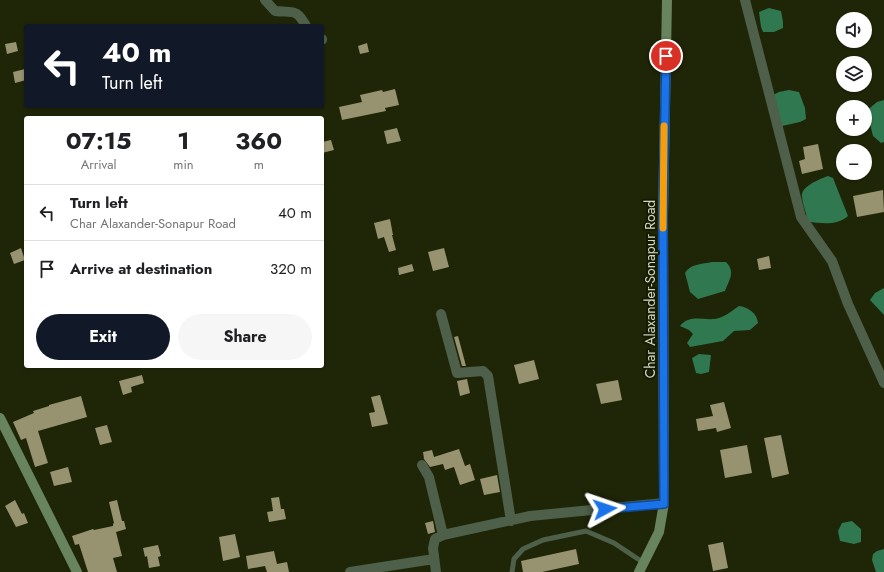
<!DOCTYPE html>
<html lang="en">
<head>
<meta charset="utf-8">
<style>
  body { margin:0; font-family:Jost,sans-serif; background:#f6f6f6; color:#202124; height:100vh; display:flex; flex-direction:column; font-size:15px; white-space:nowrap }
  * { box-sizing:border-box; margin:0 }
  p { font-size:13px; color:#757577 }
  .icon { flex:none; width:22px; height:22px; fill:none; stroke:currentColor; stroke-width:2; stroke-linecap:round; stroke-linejoin:round }
  .map { position:relative; flex:1; overflow:hidden }
  .sheet { position:absolute; left:24px; top:116px; width:300px; height:252px; display:flex; flex-direction:column; background:#fff; border-radius:4px; box-shadow:0 1px 3px #0004 }
  .sheet>* { flex:none }
  .top-card { position:absolute; left:24px; top:24px; width:300px; height:84px; border-radius:4px; box-shadow:0 1px 3px #0004; background:#111827; color:#fff; overflow:hidden }
  .fabs { position:absolute; left:836px; top:12px; display:grid; gap:8px }
  .fabs a { display:grid; place-items:center; width:36px; height:36px; border-radius:50%; background:#fff; box-shadow:0 1px 3px #0004; font-size:20px }
  .pin { position:absolute; display:grid; place-items:center; width:34px; height:34px; color:#fff; margin:-17px; border:2px solid #fff; border-radius:50%; box-shadow:0 1px 4px #0007 }
  .me { position:absolute; width:44px; margin:-22px; rotate:85deg; stroke-linejoin:round; filter:drop-shadow(0 0 3px #0008) }
  .turn { display:flex; align-items:center; gap:14px; height:84px; padding:0 12px; font-size:18px }
  .turn .icon { width:52px; height:52px; stroke-width:2.5 }
  .turn b { display:block; font-size:28px; line-height:34px }
  .eta { display:flex; justify-content:space-evenly; align-items:center; height:68px; text-align:center }
  .eta b { font-size:24px; font-weight:700; line-height:28px }
  .action { display:flex; gap:8px; margin-top:auto; padding:8px 12px }
  .action a { flex:1; height:46px; border-radius:24px; background:#111827; color:#fff; font-size:16px; font-weight:700; line-height:46px; text-align:center }
  .action a+a { background:#f6f6f6; color:#202124 }
  ul { padding:0; list-style:none }
  li { display:flex; align-items:center; gap:12px; height:56px; padding:0 12px; border-top:1px solid #e0e0e0 }
  li div { flex:1 }
  li b { display:block; font-size:15px }
  li em { font-style:normal }
  .map>svg:first-child { display:block }
  .water { fill:#2f7850 }
  .building { fill:#979370 }
  .lines { fill:none; stroke-linecap:round; stroke-linejoin:round }
  .service { stroke:#4e6049; stroke-width:5 }
  .minor { stroke:#4e6049; stroke-width:10 }
  .secondary { stroke:#67845e; stroke-width:10 }
  .route-casing { stroke:#114b97; stroke-width:10 }
  .route { stroke:#1a73e8; stroke-width:7 }
  .slow { stroke:#f59e0b; stroke-width:7 }
  .labels { text-anchor:middle; dominant-baseline:central; stroke-width:4; stroke-linejoin:round; paint-order:stroke }
  .street-label { font-size:14px; fill:#d1d6c4; stroke:#151b00 }
</style>
</head>
<body>
<div class="map">
<svg width="884" height="572" viewBox="0 0 884 572">
  <rect width="100%" height="100%" fill="#1f2507"/>
  <!-- water -->
  <path class="water" d="M769 8 781 11 783 22V28L774 32H763L761 27 759 12Z
    M789 90 799 92 805 108 806 119 800 122 782 126 769 97 779 92Z
    M884 100V142L881 143 873 136 870 124 865 117V112L877 102Z
    M828 176 833 178 848 216C837 226 822 223 808 222 807 215 801 200 802 194 804 185 820 179 828 176Z
    M712 262H726C736 272 729 280 725 291L698 299 690 292 685 273C690 264 702 264 712 262Z
    M884 288V315L870 300 875 293Z
    M739 306C748 307 757 313 758 323L750 330 734 331 723 341 690 347 687 343 693 334 689 330 680 326C690 313 706 322 719 318 726 316 733 310 739 306Z
    M699 354 711 355 709 372 701 374 696 373 692 358Z
    M852 521 861 529V542L854 544 840 541 838 531 842 523Z
    M884 549V572H876L872 560 873 554 877 551Z"/>
  <!-- building -->
  <path class="building" d="M16 42 18 51 7 54 5 44Z
    M367 43 369 52 360 54 358 46Z
    M25 69 26 80 15 83 13 72Z
    M395 89 399 105 385 108 386 111 342 120 339 107 362 102 360 95 382 90 383 92Z
    M397 128 401 141 387 144 384 131Z
    M331 140 334 150 322 153V142Z
    M818 144 823 169 802 174 799 161 805 159 803 147Z
    M883 190 884 212 857 217 853 196Z
    M390 219 393 235H392L396 250 389 252 384 237 378 239 374 223Z
    M21 248 25 260 14 264 10 253Z
    M444 248 449 267 433 271 428 252Z
    M769 256 771 268 759 270 757 259Z
    M412 264 414 271 399 275 398 268Z
    M458 336 466 366H462L454 337Z
    M534 360 539 379 519 384 514 365Z
    M142 375 144 383 131 387 132 392 123 395 119 381Z
    M467 379 470 393 460 396 457 381Z
    M618 380 622 400 601 404 596 384Z
    M380 395 388 424 372 427 369 413 375 412 371 397Z
    M81 396 87 417 38 431 48 463 35 467 26 438 21 440 13 422 34 413 33 411 49 406V405Z
    M724 402 731 428 717 432 716 428 698 431 696 419 713 416 710 405Z
    M107 425 112 442 100 445 95 428Z
    M781 435 789 474 772 478 764 438Z
    M747 445 752 473 725 478 720 450Z
    M459 449 465 466 470 464 475 480 460 485 454 467 445 470 443 464 430 467 424 459 423 452 432 450 434 457Z
    M68 467 72 482 54 486 50 472Z
    M497 475 500 492 484 495 480 479Z
    M279 497 281 509H284L286 519 269 522 267 512 273 511 271 498Z
    M15 500 22 514 24 513 28 523 16 527 5 506Z
    M117 500 122 521H124L126 529 116 532 122 556 113 558 117 572H88L79 544 75 545 72 536 93 529 94 530 113 526V524L114 523 109 502Z
    M433 521 435 532 428 534 425 523Z
    M235 534 240 557 223 561 219 537Z
    M723 542 728 568 713 571 708 545Z
    M158 545 161 556 158 557 160 566 149 568 147 556 145 557 143 548Z
    M576 549 579 564 542 572H523L521 561Z
    M274 551 277 564 287 562 289 572H267L265 566 248 569 246 556Z"/>
  <g class="lines">
    <!-- service -->
    <path class="service" d="M512 572 514 559 523 549 543 540 586 531 614 543 644 563"/>
    <!-- minor -->
    <path class="minor" d="M265 0 275 11C294 13 296 8 306 26
      M745 0 801 217 832 261 848 304 884 383
      M322 39V40
      M441 314 457 373 483 371 488 376 511 521
      M422 465 429 477 443 535
      M350 572 434 559
      M436 572 433 548 435 539 443 535 530 516 664 503"/>
    <!-- secondary -->
    <path class="secondary" d="M0 418 77 572
      M639 572 659 532 664 503 663 216 667 0"/>
  </g>
  <g class="lines">
    <!-- route casing -->
    <g class="route-casing">
      <path id="route" d="M605 509 664 504 663 216 666 56"/>
    </g>
    <!-- route -->
    <use href="#route" class="route"/>
    <!-- slow -->
    <path class="slow" d="M663 228 664 126"/>
  </g>
  <g class="labels">
    <!-- street labels -->
    <g class="street-label">
      <text transform="translate(650 289) rotate(-90)">Char Alaxander-Sonapur Road</text>
    </g>
  </g>
</svg>
<div class="fabs">
<a><svg class="icon" aria-label="sound" viewBox="0 0 24 24"><path d="M4 9h4l5-4v14l-5-4H4zM17 9q2 3 0 6"/></svg></a>
<a><svg class="icon" aria-label="layers" viewBox="0 0 24 24"><path d="M12 4l9 5-9 5-9-5zM3 14l9 5 9-5"/></svg></a>
<a>+</a>
<a>−</a>
</div>
<div class="pin" style="left:666px;top:56px;background:#d93025"><svg class="icon" aria-label="arrive" viewBox="0 0 24 24"><path d="M6 21V4h12l-3 4 3 4H6"/></svg></div>
<svg class="me" style="left:605px;top:509px" viewBox="-20 -20 40 40"><path d="M0-17L14 15 0 8-14 15z" fill="#1a73e8" stroke="#fff" stroke-width="4"/></svg>
<div class="top-card">
<div class="turn"><svg class="icon" aria-label="left" viewBox="0 0 24 24"><path d="M17 20v-9H6M10 6l-5 5 5 5"/></svg><div><b>40 m</b>Turn left</div></div>
</div>
<section class="sheet">
<div class="eta">
<div><b>07:15</b><p>Arrival</p></div>
<div><b>1</b><p>min</p></div>
<div><b>360</b><p>m</p></div>
</div>
<ul>
<li><svg class="icon" aria-label="left" viewBox="0 0 24 24"><path d="M17 20v-9H6M10 6l-5 5 5 5"/></svg><div><b>Turn left</b><p>Char Alaxander-Sonapur Road</p></div><em>40 m</em></li>
<li><svg class="icon" aria-label="arrive" viewBox="0 0 24 24"><path d="M6 21V4h12l-3 4 3 4H6"/></svg><div><b>Arrive at destination</b></div><em>320 m</em></li>
</ul>
<div class="action"><a>Exit</a><a>Share</a></div>
</section>
</div>
</body>
</html>
